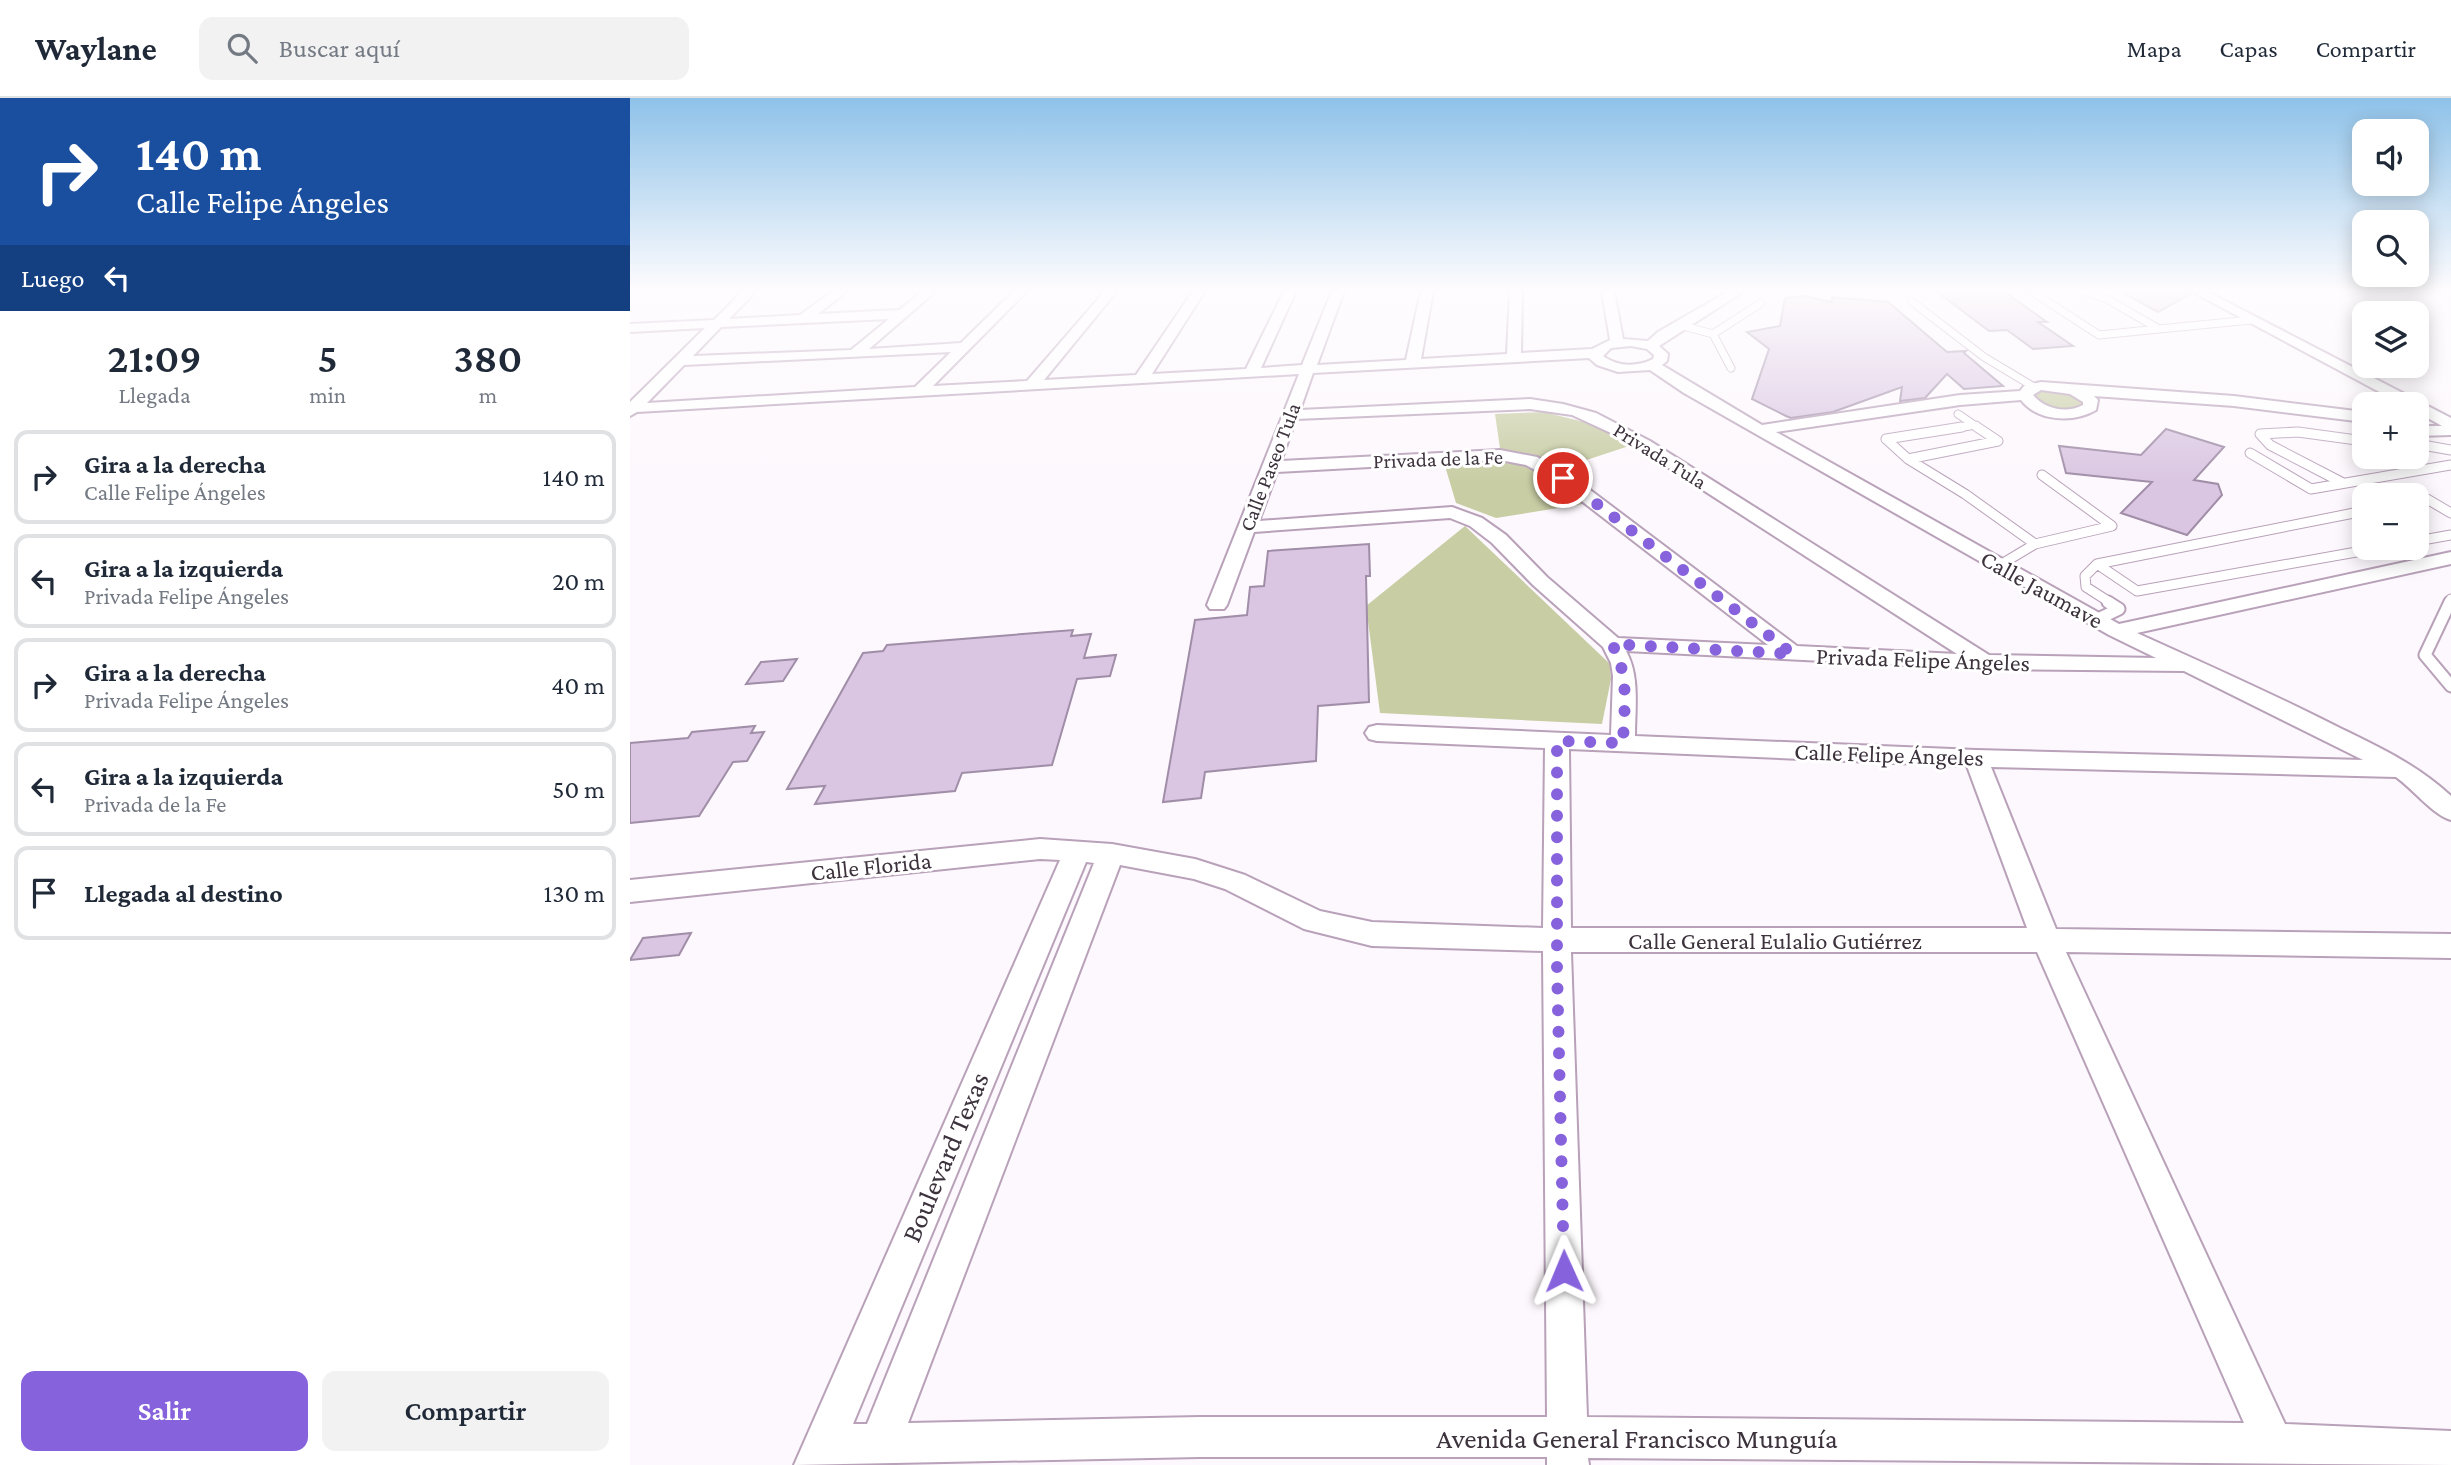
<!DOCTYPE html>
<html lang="es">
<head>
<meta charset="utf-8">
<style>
  body { margin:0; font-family:"Crimson Pro",serif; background:#f2f2f3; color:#1f2937; height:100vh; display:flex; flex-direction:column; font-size:26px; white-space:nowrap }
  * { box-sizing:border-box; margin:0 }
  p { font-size:23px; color:#747a83 }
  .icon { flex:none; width:38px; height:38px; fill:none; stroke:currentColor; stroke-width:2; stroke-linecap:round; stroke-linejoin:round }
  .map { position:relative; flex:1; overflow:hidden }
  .details { display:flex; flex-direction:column; background:#fff; width:630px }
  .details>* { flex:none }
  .top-card { background:#1a4fa0; color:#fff; overflow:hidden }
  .buttons { position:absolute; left:1722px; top:21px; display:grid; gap:14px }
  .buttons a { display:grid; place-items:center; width:77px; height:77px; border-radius:14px; background:#fff; box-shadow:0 4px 18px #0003; font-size:35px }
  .pin { position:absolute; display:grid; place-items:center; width:60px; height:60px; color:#fff; margin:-30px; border:4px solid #fff; border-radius:50%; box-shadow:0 2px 7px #0007 }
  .me { position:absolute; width:77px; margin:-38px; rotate:359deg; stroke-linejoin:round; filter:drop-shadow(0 0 5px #0008) }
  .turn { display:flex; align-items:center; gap:24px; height:147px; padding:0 21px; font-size:32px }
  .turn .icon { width:91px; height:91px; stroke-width:2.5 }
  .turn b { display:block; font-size:49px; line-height:60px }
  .then { display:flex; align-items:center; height:66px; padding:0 21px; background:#0003; gap:14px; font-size:26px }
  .eta { display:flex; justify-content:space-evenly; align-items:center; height:119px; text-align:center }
  .eta b { font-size:42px; font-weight:600; line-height:49px }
  .primary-button { display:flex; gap:14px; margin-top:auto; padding:14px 21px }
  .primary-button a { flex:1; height:80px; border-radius:14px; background:#8762dd; color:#fff; font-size:28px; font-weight:600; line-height:80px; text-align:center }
  .primary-button a+a { background:#f2f2f3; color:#1f2937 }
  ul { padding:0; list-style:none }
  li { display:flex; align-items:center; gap:21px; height:94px; margin:0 14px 10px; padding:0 7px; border:4px solid #e0e1e3; border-radius:14px }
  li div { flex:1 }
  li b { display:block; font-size:26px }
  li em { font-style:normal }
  header { display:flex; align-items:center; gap:42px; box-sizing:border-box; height:98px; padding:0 35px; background:#fff; border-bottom:2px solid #e0e1e3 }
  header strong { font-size:33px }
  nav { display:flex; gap:38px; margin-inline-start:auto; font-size:24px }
  .search { width:490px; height:63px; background:#f2f2f3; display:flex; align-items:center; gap:18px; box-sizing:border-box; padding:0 24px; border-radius:14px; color:#747a83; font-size:26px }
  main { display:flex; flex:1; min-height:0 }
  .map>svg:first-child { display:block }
  .green { fill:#c8cda4 }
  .building { fill:#dac6e2; stroke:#a08da7; stroke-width:2 }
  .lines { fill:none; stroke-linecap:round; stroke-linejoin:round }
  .service-far2-casing { stroke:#b8a1b9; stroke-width:9 }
  .service-far1-casing { stroke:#b8a1b9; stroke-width:11 }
  .service-casing { stroke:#b8a1b9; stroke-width:15 }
  .minor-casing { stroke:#b8a1b9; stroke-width:4 }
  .service-far2 { stroke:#fff; stroke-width:7 }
  .service-far1 { stroke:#fff; stroke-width:9 }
  .service { stroke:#fff; stroke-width:11 }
  .minor { fill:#fff; fill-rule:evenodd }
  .route { stroke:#8762dd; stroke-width:12; stroke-dasharray:0 21.6 }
  .labels { text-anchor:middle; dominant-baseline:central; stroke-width:6; stroke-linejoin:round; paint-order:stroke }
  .far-street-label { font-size:21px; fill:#3d333d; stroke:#fff }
  .street-label { font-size:24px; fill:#3d333d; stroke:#fff }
  .near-street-label { font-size:28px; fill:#3d333d; stroke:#fff }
</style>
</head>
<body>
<header>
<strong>Waylane</strong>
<div class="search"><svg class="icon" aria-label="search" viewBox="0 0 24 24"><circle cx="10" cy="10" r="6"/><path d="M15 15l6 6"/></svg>Buscar aquí</div>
<nav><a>Mapa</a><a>Capas</a><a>Compartir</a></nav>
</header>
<main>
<section class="details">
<div class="top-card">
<div class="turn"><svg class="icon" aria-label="right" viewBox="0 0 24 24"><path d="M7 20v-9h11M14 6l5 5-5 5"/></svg><div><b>140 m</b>Calle Felipe Ángeles</div></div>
<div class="then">Luego<svg class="icon" aria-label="left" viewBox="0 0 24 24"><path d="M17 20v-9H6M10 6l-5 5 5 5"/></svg></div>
</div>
<div class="eta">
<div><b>21:09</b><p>Llegada</p></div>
<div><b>5</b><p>min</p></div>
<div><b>380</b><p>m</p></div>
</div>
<ul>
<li><svg class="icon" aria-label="right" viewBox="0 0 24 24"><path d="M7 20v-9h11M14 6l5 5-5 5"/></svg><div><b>Gira a la derecha</b><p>Calle Felipe Ángeles</p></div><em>140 m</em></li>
<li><svg class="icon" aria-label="left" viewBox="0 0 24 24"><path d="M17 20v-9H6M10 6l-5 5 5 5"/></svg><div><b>Gira a la izquierda</b><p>Privada Felipe Ángeles</p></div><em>20 m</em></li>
<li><svg class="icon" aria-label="right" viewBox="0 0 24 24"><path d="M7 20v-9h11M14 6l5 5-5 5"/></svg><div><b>Gira a la derecha</b><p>Privada Felipe Ángeles</p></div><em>40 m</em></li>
<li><svg class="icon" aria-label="left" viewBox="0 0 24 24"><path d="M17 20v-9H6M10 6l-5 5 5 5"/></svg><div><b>Gira a la izquierda</b><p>Privada de la Fe</p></div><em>50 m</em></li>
<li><svg class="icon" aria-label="arrive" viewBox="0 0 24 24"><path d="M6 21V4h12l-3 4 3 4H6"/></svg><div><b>Llegada al destino</b></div><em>130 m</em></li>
</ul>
<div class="primary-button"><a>Salir</a><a>Compartir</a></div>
</section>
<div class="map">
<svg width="1821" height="1367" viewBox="0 0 1821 1367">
  <rect width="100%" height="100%" fill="#fdf8fd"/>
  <!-- green -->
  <path class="green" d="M1409 291 1443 294 1458 306 1438 314 1410 307 1402 295Z
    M914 314 970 328 1002 347 914 376 953 406 866 420 826 405 815 368 872 364 865 316Z
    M835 428 980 566 981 581 972 626 750 615 736 508Z"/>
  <!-- building -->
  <path class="building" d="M1306 193H1373L1417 224H1408L1443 248 1403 251 1377 232 1359 233Z
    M1490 193H1559L1560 196 1528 214Z
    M1174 198 1202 204V199L1258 204 1317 254 1336 253 1334 255 1373 288 1334 291 1317 276 1295 300 1270 303 1272 289 1203 314 1161 320 1156 318 1122 301 1139 251 1117 234 1150 228 1155 200Z
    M1536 331 1594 349 1564 382 1588 386 1592 397 1557 437 1491 415 1522 384 1436 375 1429 348 1511 357Z
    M739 446 740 478H736L739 604 688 608 686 663 575 674 571 700 533 704 565 522 617 517 620 489 634 488 638 453Z
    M443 532 441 538 461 536 454 560 486 557 480 578 447 581 422 667 332 675 325 693 185 706 195 688 157 691 233 555 253 553 257 547Z
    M167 561 153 583 116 586 131 564Z
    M125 628 121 635 134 634 117 663 103 664 69 718 0 725V645L58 640 62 634Z
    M61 835 49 857 0 862 13 840Z"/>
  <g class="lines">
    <!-- service-far2 casing -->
    <g class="service-far2-casing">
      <path id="service-far2" d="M1404 193H1401L1469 237 1529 231 1477 201 1452 193
        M1281 203 1354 259 1404 289
        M1050 227 1083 236
        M1529 231 1621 222
        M1101 270 1083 236 1131 205
        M1328 316 1350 331
        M1321 331 1346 327"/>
    </g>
    <!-- service-far1 casing -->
    <g class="service-far1-casing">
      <path id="service-far1" d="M1332 329 1256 341 1278 361 1335 396 1405 446
        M1347 329 1368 343
        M1787 346 1821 352
        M1620 355 1681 391 1821 367
        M1278 361 1368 343
        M1711 384 1640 347 1630 336 1668 334 1734 343
        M1787 403 1797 401 1821 415
        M1787 443 1821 437
        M1467 466 1507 493 1749 450
        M1370 467 1405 446 1482 428 1412 377
        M1481 505 1456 489 1455 478 1467 466 1734 413
        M1819 505 1821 501"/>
    </g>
    <!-- service casing -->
    <g class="service-casing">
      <path id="service" d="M1820 504 1795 557 1821 588
        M1466 522 1489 511 1478 504"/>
    </g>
    <!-- minor casing -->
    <g class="minor-casing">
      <path id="minor" d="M113 193H126L99 221 170 217 203 193H217L188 216 269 212 293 193H306L239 251 331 245 384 193H397L303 288 397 283 475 193H487L414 282 506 277 563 193H575L522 276 616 271 654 193H666L631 270 672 267 702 193H714L687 267 776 262 791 193H803L791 261 877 256 880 193H892L891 255 962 251 980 242 972 193H984L993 241 1018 243 1028 234 1099 193H1114L1029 248 1038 256 1037 263 1032 267 1132 327 1330 297 1390 293 1394 288 1411 284 1604 298 1734 314V324L1604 308 1464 298 1468 302 1466 312C1444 325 1408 324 1391 302L1330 307 1146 334 1489 526 1821 454V466L1507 535C1575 566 1644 596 1712 631 1751 650 1789 668 1821 698V722C1803 717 1783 691 1766 679L1361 669 1426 831 1821 836V860L1436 854 1655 1326 1821 1333V1367L958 1360 959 1367H917V1359H570L164 1367 430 762 410 761 0 804V782L410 741 482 746 565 761 615 777 690 813 742 824 913 830 915 650 747 643 739 641 735 635 739 629 747 627 981 637 983 578 981 565 973 549 903 487 862 445 840 428 820 420 624 434 597 507 594 511H580L577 507 669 276 7 314 0 318V304L75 230 0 234V226L84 222ZM259 221 221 252 63 258 91 229ZM1001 248 1017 251 1024 257 1023 261C1007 269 988 269 973 258L981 250ZM321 254 285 289 17 305 54 267ZM959 260 967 267 988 274 1020 272 1054 295 1479 537 1526 560 1359 557 1020 343 966 315 933 306 900 301 670 312 683 275ZM1411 292 1440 296 1453 304V307C1436 316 1415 311 1403 297ZM900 311 942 317 994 341 1327 556 1167 548 939 376 907 359 870 352 651 363 666 321ZM870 362 896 367 927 384 1138 547 988 540 917 479 876 437 852 420 822 409 629 423 647 374ZM996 553 1354 571 1554 573 1733 662 1346 652 1005 638C1005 610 1010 578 996 553ZM939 651 1337 668 1397 830H941ZM456 764 464 765 237 1326H223ZM490 767 564 781 595 791 674 831 742 848 913 853 917 1319H570L278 1325ZM941 854H1407L1614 1325 957 1319Z
        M1561 193H1576L1821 320V337L1787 338V328H1812L1787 314V306H1772Z"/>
    </g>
    <!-- service-far2 -->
    <use href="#service-far2" class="service-far2"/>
    <!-- service-far1 -->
    <use href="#service-far1" class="service-far1"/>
    <!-- service -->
    <use href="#service" class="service"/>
    <!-- minor -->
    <use href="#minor" class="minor"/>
  </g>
  <!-- sky -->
  <linearGradient id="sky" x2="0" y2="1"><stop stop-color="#8ec2e9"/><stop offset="0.5" stop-color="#fefcfe"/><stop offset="1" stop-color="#fefcfe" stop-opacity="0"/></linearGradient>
  <rect width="1821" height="384" fill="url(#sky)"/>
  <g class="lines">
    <!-- route -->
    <path class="route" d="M933 380 1163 556 982 546C1000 578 994 610 993 645L927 643V869L934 1173"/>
  </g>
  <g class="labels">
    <!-- far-street labels -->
    <g class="far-street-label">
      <text transform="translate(1030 358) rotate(32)">Privada Tula</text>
      <text transform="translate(808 361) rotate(-2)">Privada de la Fe</text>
      <text transform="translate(640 369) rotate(-69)">Calle Paseo Tula</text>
    </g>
    <!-- street labels -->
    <g class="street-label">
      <text transform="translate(1412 491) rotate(29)">Calle Jaumave</text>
      <text transform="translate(1293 561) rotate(2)">Privada Felipe Ángeles</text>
      <text transform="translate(1259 656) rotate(2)">Calle Felipe Ángeles</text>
      <text transform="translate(241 768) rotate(-6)">Calle Florida</text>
      <text x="1145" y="842">Calle General Eulalio Gutiérrez</text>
    </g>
    <!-- near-street labels -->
    <g class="near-street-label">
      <text transform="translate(315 1059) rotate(-67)">Boulevard Texas</text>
      <text x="1007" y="1340">Avenida General Francisco Munguía</text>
    </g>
  </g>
</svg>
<div class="buttons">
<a><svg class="icon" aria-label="sound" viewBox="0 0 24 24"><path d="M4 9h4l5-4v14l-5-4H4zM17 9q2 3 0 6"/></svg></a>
<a><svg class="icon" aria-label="search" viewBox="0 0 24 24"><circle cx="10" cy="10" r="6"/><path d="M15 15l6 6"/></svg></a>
<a><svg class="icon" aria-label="layers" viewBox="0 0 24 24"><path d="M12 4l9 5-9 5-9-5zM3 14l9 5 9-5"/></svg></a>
<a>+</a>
<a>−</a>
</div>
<div class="pin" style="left:933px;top:380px;background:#d93025"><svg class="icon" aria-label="arrive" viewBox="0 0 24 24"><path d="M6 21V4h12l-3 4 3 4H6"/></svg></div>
<svg class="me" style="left:934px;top:1173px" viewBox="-20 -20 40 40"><path d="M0-17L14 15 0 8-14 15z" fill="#8762dd" stroke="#fff" stroke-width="4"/></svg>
</div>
</main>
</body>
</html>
